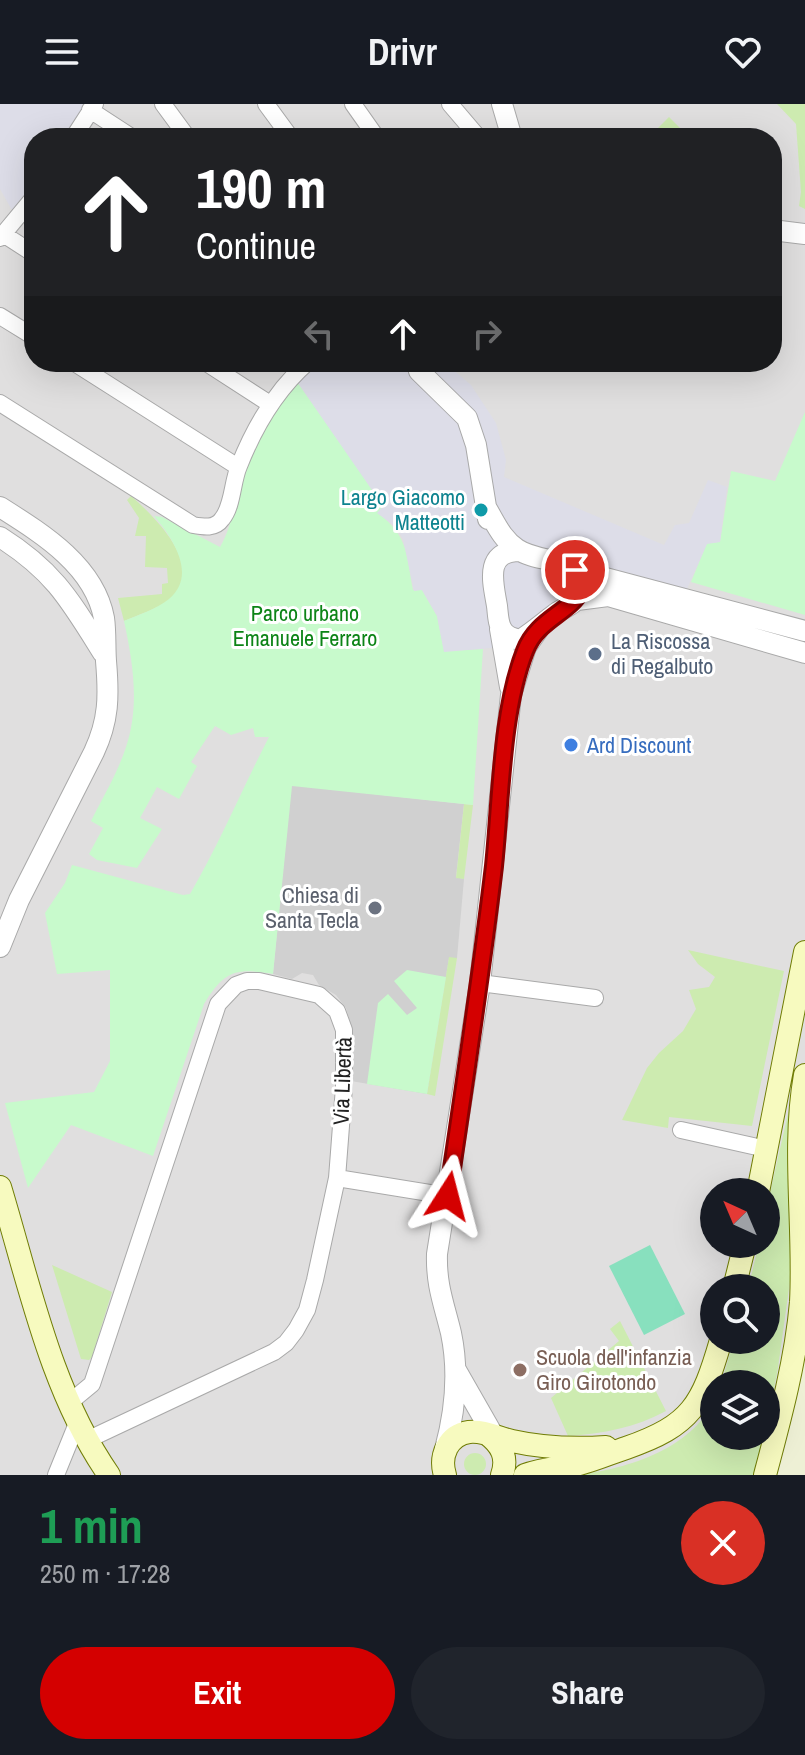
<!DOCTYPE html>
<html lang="en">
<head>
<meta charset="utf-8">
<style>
  body { margin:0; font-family:"Archivo Narrow",sans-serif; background:#20242c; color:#f1f3f6; height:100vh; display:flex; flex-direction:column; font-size:30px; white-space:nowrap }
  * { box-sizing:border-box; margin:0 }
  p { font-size:26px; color:#9ea1a6 }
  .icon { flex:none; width:44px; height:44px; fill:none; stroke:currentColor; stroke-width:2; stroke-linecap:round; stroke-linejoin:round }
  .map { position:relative; height:1371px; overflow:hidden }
  .panel { display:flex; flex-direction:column; background:#171b24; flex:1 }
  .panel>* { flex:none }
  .banner { position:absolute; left:24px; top:24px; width:758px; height:244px; border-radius:32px; box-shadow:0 8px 32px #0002; background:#202124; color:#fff; overflow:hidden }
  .needle { width:52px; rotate:316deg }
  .fabs { position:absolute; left:700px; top:1074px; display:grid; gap:16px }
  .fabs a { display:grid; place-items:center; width:80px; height:80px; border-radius:50%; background:#171b24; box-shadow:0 8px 32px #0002; font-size:40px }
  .pin { position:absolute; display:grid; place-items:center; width:68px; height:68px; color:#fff; margin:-34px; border:4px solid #fff; border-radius:50%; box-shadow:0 2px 8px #0007 }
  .me { position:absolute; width:88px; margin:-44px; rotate:9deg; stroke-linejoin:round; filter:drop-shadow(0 0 6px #0008) }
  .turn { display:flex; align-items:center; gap:28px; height:168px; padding:0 40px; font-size:36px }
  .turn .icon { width:104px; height:104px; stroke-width:2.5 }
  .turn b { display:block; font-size:56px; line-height:68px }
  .lanes { display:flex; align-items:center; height:76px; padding:0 40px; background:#0003; justify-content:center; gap:40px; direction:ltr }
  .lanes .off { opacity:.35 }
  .round { display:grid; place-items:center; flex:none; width:84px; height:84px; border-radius:42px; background:#20242c }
  .overview { display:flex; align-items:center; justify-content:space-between; height:136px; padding:0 40px }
  h1 { font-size:48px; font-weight:700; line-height:60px; color:#1e9e55 }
  .action { display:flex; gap:16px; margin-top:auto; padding:16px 40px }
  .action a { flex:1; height:92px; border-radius:48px; background:#d40000; color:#fff; font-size:32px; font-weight:700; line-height:92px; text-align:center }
  .action a+a { background:#20242c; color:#f1f3f6 }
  header { display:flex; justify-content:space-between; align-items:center; height:104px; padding:0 40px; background:#171b24; font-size:36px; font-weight:700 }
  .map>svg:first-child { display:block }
  .residential { fill:#e0dfdf; fill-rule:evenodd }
  .religious { fill:#d0d0d0 }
  .farmland { fill:#eef0d5 }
  .grass { fill:#cdebb0 }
  .park { fill:#c8facc }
  .pitch { fill:#88e0be }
  .plaza { fill:#dddde8 }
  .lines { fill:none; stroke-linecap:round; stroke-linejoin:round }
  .minor-casing { stroke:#a9a9a9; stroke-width:18 }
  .tertiary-casing { stroke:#a9a9a9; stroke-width:22 }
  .secondary-casing { stroke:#707d05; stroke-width:24 }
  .minor { stroke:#fff; stroke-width:16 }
  .tertiary { stroke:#fff; stroke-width:20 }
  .secondary { stroke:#f7fabf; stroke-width:22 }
  .route-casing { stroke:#8a0000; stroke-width:20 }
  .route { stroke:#d40000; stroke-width:14 }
  .culture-dot { fill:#0f9aa8; stroke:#fff; stroke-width:3 }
  .service-dot { fill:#5c6f8a; stroke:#fff; stroke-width:3 }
  .shop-dot { fill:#3f7fe0; stroke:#fff; stroke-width:3 }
  .worship-dot { fill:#6b7280; stroke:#fff; stroke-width:3 }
  .education-dot { fill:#8d6e63; stroke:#fff; stroke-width:3 }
  .labels { text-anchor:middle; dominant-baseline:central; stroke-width:6; stroke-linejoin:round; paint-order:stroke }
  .culture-label { font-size:22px; fill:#0d838f; stroke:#fff; text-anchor:end }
  .park-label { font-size:22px; fill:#0c8416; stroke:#fff }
  .service-label { font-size:22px; fill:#4e5e75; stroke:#fff; text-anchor:start }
  .shop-label { font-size:22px; fill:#366cbe; stroke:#fff; text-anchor:start }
  .worship-label { font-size:22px; fill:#5b616d; stroke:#fff; text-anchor:end }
  .street-label { font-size:22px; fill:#222; stroke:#fff }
  .education-label { font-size:22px; fill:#785e54; stroke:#fff; text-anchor:start }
</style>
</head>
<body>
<header><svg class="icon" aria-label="menu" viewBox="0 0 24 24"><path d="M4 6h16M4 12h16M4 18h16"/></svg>Drivr<svg class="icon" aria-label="heart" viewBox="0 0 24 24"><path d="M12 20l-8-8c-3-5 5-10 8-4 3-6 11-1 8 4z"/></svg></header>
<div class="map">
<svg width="805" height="1371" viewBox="0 0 805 1371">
  <rect width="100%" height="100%" fill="#f2efe9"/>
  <!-- residential -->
  <path class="residential" d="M0 0H805V1239L786 1340 777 1371H0ZM34 34H772V258H34ZM714 1088H766V1140H714ZM714 1184H766V1236H714ZM714 1280H766V1332H714Z"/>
  <!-- religious -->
  <path class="religious" d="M291 681 464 700 456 773 464 775 457 854H449L427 990 351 977V921L346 904 336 891 319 881 313 871 302 869 292 875 273 870Z"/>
  <!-- farmland -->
  <path class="farmland" d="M805 1239V1371H777L786 1340Z"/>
  <!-- grass -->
  <path class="grass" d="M777 0H805V105L799 102 801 88 796 20Z
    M669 13 690 34H658L653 29Z
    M131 392C155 413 208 464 169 496 157 505 138 511 124 517L118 494 162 490V480L168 479 167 464 145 463 146 432H135L139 414 127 396Z
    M464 700 473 701 464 775 456 774Z
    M688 846 784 867 752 1022 669 1013 668 1024 622 1016 647 964 659 949 683 927 696 905 689 886 709 883 715 873 698 860Z
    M449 853 457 854 435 992 427 990Z
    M791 996 792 1163 778 1264 766 1326V1280H721L734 1236H766V1184H748L759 1140H766V1107Z
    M52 1161 112 1188 92 1253 89 1256 81 1255Z
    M620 1217 666 1307C637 1323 602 1330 568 1332L551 1294 619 1237 610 1225Z
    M714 1296V1332H765L755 1371H572C622 1367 692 1346 714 1296Z
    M464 1360a11 11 0 1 1 22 0a11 11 0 1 1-22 0Z"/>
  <!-- park -->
  <path class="park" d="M298 279 384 402 378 409C409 433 406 450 413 486H422L437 512 444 547 483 545 473 701 292 682 273 870C236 864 225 866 204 900L153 1052 71 1021 28 1084 5 999 94 988 110 957V866L57 870 45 809 65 779 72 761 183 791 190 790C220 739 242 685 269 633H255L253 624 231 631 215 622 191 658 197 662 179 695 157 683 140 714 162 725 137 764 97 756 89 750 103 724 91 717C103 693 118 668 126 643 140 601 133 559 124 517 138 511 157 505 169 495 198 471 172 433 154 412L162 413 220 443C233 421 235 395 242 371 251 345 278 297 298 279Z
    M805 308V511L691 478 707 439 720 438 731 367 775 377Z
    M407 866 446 873 427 990 367 980 378 899 388 890 407 911 417 904 394 877Z"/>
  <!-- pitch -->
  <path class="pitch" d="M650 1141 685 1210 644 1231 609 1162Z"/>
  <!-- plaza -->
  <path class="plaza" d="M0 0H95L73 34H34V93L17 115 0 85Z
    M308 258H444L471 281 496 319 506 356 504 373 664 441 675 421 689 419 708 376 727 383 720 438 707 440 682 496 576 466 581 486 520 536 491 544 444 548 437 512 422 486 414 487 403 435 396 423 377 409 383 402 298 279Z"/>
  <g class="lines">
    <!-- minor casing -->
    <g class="minor-casing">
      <path id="minor" d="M163 0 188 34
        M266 0 291 34
        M353 0 377 34
        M450 0 479 34
        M90 6 133 34
        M73 34 95 0
        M3 130 34 150
        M0 134 34 93
        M0 212 34 233
        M73 258 238 363
        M205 258 270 300
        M0 299 193 421C204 423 215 425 222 415 233 402 232 378 239 362 254 324 277 285 308 258
        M480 879 595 894
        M681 1026 766 1045
        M337 1074 448 1092
        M69 1299 92 1280 218 900 236 881 247 877H259L319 891 337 907 344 926V983L337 1074 315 1176 307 1206 296 1226 286 1239 274 1248 87 1336
        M56 1371 78 1317"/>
    </g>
    <!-- tertiary casing -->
    <g class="tertiary-casing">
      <path id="tertiary" d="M502 0 512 34
        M772 126 805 130
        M417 258 419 267 467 314 476 341 488 415
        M0 403C41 429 94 461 104 514 106 528 105 543 106 557 109 592 109 616 94 648L19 796 0 843
        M487 405C496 420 502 435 517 445 530 454 550 455 565 460 578 465 587 484 576 496 571 502 561 505 555 510 543 519 533 528 520 536 513 534 507 533 503 527 498 521 498 510 497 502 493 478 484 448 519 447
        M0 433C54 467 70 496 103 549
        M575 466 805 527
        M577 496 608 492 805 549
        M500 525 510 583
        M456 1266 496 1336
        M445 1345C455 1308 459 1267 451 1229 444 1200 436 1181 437 1150L480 879 511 591 526 543 538 526"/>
    </g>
    <!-- secondary casing -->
    <g class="secondary-casing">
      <path id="secondary" d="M0 1083C29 1179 51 1288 109 1371
        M758 1088 805 848
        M734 1184 745 1140
        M487 1330C502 1341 508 1354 502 1371
        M445 1371C439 1352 448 1331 469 1328 483 1326 498 1334 512 1337 543 1344 574 1345 606 1343
        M525 1371C543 1364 561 1364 579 1360 595 1356 611 1349 626 1344 692 1321 702 1301 721 1236
        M765 1371C780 1315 796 1256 801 1198 805 1124 792 1044 805 971"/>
    </g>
    <!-- minor -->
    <use href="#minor" class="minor"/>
    <!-- tertiary -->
    <use href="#tertiary" class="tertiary"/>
    <!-- secondary -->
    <use href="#secondary" class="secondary"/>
  </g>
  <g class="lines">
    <!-- route casing -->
    <g class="route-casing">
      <path id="route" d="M448 1092C464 982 481 873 494 762 501 695 501 608 525 547 537 515 570 509 581 486L575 466"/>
    </g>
    <!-- route -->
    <use href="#route" class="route"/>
  </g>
  <!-- markers -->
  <circle class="culture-dot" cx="481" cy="406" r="8"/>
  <circle class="service-dot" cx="595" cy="550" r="8"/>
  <circle class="shop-dot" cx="571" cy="641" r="8"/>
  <circle class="worship-dot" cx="375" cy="804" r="8"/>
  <circle class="education-dot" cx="520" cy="1266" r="8"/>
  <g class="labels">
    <!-- culture labels -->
    <g class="culture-label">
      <text x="465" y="393">Largo Giacomo<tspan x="465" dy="25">Matteotti</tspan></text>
    </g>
    <!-- park labels -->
    <g class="park-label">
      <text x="305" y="509">Parco urbano<tspan x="305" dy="25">Emanuele Ferraro</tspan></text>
    </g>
    <!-- service labels -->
    <g class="service-label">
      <text x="611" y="537">La Riscossa<tspan x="611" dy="25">di Regalbuto</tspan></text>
    </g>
    <!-- shop labels -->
    <g class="shop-label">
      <text x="587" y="641">Ard Discount</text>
    </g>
    <!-- worship labels -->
    <g class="worship-label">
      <text x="359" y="791">Chiesa di<tspan x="359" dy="25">Santa Tecla</tspan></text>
    </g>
    <!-- street labels -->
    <g class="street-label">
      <text transform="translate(342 977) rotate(-88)">Via Libertà</text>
    </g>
    <!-- education labels -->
    <g class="education-label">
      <text x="536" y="1253">Scuola dell'infanzia<tspan x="536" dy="25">Giro Girotondo</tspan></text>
    </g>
  </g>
</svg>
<div class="fabs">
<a><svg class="needle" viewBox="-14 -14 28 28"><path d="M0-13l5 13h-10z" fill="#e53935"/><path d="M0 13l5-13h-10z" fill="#9ea1a6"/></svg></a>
<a><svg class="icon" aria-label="search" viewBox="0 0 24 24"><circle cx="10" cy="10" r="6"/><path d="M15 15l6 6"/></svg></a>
<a><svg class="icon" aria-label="layers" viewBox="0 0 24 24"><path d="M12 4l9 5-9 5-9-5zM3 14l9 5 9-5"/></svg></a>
</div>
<div class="pin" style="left:575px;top:466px;background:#d93025"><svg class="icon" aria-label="arrive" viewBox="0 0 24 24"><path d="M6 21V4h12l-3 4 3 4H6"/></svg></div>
<svg class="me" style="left:448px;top:1092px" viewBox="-20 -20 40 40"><path d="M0-17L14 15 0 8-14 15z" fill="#d40000" stroke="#fff" stroke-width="4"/></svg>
<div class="banner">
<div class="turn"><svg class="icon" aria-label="ahead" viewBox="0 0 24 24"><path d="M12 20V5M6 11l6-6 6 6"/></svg><div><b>190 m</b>Continue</div></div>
<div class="lanes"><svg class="icon off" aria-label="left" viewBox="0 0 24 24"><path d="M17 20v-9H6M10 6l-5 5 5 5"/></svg><svg class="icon" aria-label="ahead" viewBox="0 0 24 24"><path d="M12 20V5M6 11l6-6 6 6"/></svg><svg class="icon off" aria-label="right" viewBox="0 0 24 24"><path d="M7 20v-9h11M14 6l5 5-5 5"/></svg></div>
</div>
</div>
<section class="panel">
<div class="overview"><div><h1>1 min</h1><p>250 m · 17:28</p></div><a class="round" style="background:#d93025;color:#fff"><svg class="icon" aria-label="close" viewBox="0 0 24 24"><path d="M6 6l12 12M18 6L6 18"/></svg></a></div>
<div class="action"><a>Exit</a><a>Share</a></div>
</section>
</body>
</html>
